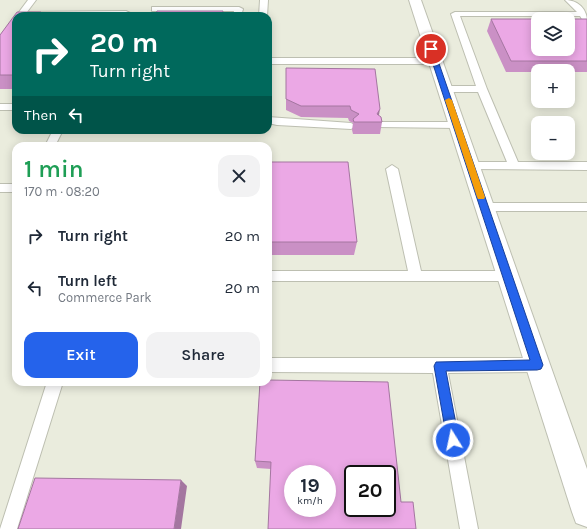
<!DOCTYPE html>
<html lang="en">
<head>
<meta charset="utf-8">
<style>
  body { margin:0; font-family:Karla,sans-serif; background:#f2f2f3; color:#1f2937; height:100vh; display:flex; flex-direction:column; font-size:15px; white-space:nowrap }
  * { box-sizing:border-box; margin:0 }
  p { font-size:13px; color:#747a83 }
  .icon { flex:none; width:22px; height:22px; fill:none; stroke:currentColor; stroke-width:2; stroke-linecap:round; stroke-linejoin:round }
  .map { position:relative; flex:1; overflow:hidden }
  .drawer { position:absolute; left:12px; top:142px; width:260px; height:244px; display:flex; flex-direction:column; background:#fff; border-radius:12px; box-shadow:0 2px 10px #0003 }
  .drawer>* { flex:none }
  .hud { position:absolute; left:12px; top:12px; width:260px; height:122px; border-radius:12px; box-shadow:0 2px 10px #0003; background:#00695c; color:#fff; overflow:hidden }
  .tools { position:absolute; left:531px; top:12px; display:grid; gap:8px }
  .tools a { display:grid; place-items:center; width:44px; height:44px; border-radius:8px; background:#fff; box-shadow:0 2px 10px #0003; font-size:20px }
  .speed { position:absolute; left:284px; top:465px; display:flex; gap:8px; font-size:20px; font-weight:700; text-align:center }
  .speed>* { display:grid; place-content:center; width:52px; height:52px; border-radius:50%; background:#fff; box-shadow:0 2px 10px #0003; line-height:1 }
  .speed small { font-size:10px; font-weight:400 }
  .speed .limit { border:2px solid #111; border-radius:6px; background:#fff; color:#111 }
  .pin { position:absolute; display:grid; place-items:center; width:34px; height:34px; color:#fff; margin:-17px; border:2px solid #fff; border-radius:50%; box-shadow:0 1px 4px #0007 }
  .me { position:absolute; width:44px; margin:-22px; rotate:350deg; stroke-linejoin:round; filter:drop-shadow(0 0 3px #0008) }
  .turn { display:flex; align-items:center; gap:14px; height:84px; padding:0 12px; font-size:18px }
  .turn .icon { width:52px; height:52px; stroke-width:2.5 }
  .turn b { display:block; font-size:28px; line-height:34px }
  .then { display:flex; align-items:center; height:38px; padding:0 12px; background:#0003; gap:8px; font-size:15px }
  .round { display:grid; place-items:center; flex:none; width:42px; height:42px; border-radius:12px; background:#f2f2f3 }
  .summary { display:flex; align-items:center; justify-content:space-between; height:68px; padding:0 12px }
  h1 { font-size:24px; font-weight:600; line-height:30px; color:#1e9e55 }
  .button { display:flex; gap:8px; margin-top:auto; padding:8px 12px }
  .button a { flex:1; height:46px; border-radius:12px; background:#2563eb; color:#fff; font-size:16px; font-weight:600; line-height:46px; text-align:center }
  .button a+a { background:#f2f2f3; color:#1f2937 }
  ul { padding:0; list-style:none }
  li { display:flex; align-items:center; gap:12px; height:52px; padding:0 12px }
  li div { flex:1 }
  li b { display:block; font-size:15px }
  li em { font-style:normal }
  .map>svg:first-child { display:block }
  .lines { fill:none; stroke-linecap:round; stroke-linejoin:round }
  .service-casing { stroke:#bdbfb1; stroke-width:2 }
  .minor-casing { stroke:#bdbfb1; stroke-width:2 }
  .service { fill:#fff; fill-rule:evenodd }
  .minor { fill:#fff; fill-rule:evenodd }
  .wall { fill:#ca90c5 }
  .shaded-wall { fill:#a476a0 }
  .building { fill:#eba8e5; stroke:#a476a0; fill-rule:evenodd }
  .route { fill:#2563eb; stroke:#184099 }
  .slow { fill:#f59e0b }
</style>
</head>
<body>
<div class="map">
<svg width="587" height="529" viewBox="0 0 587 529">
  <rect width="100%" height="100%" fill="#eaecdd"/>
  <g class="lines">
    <!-- service casing -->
    <g class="service-casing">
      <path id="service" d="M28 0H36L27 12 126 11 130 13 129 16H16Z
        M260 0H268L267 16H259Z
        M565 0C578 0 587 9 587 21H583L580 16H460L487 89 518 162H587V170L467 169 466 166 467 163 471 162H507L478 92H445L440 89 445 86H476L451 14 455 12H577Z
        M152 7H239L243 9 241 16H233L234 11H152Z
        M268 58H435L439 61 435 64H268Z
        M0 104H16V110H0Z
        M268 117 351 123 356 126 351 129 277 125 268 123Z
        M381 122H457L462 125 457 128 377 127 376 125 377 123Z
        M53 130H63L55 146H45Z
        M392 165 398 169 421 271H507L512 272 514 276 512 280 507 281H268V271H408L386 169Z
        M0 184H16V192H0Z
        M484 203H587V211H484L480 210 478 207 480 204Z
        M268 358H537L542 360 545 365 542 370 537 372 448 373 478 529H460L433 373 268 372Z
        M47 382H63L17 529H0Z"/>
    </g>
    <!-- minor casing -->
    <g class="minor-casing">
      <path id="minor" d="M409 0H421L587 469V527L576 523 572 512Z"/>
    </g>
    <!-- service -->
    <use href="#service" class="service"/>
    <!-- minor -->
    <use href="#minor" class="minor"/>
  </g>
  <!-- wall -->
  <path class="wall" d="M16 16V89H0V35Z
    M491 19H587V72H568V71H538V72H506L487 31Z
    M286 68 379 116 382 122 380 134H353L352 130 353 123 349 121 348 118 301 117 286 110Z
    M268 162 357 242 354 255H268Z
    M260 382 401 502 416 529 271 469 257 468 255 461Z"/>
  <!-- shaded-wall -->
  <path class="shaded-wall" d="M41 12 43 16H39Z
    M380 109 378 121 377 114Z
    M181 480 187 486 181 529H174Z"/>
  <!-- building -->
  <path class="building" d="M157 11H223L222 16H155Z
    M17 12H41L39 16H16V75H0V35Z
    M491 19H538V49H568V19H587V61H511Z
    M286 68 375 69 380 109 377 114 381 117 382 122H354L353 119 359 114 351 110 350 106H301L286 99Z
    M268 162H348L357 242H268Z
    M268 380 388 382 401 502H413L416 529H268L271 462 255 461 260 382H268ZM293 474H327V508H293ZM353 474H387V508H353Z
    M35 478 181 480 174 529H18Z"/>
  <!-- route -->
  <path class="route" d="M431 47 434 49 543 365 541 369 537 370 446 371 459 440 457 444 453 446 449 444 447 440 434 366 436 362 530 360 428 49Z"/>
  <!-- slow -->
  <path class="slow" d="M449 98 452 100 485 197 484 199H478L477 197 445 100Z"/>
</svg>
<div class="tools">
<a><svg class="icon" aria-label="layers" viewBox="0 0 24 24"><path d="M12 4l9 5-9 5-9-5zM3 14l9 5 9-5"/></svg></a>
<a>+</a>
<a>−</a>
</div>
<div class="speed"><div>19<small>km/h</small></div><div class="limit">20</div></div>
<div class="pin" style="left:431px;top:49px;background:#d93025"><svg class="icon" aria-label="arrive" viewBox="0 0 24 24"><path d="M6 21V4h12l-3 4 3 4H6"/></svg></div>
<svg class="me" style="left:453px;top:440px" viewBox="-20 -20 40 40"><circle r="17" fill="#2563eb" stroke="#fff" stroke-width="3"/><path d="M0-11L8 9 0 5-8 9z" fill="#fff"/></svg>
<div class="hud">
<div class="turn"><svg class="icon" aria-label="right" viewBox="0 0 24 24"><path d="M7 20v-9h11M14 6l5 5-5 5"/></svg><div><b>20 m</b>Turn right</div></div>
<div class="then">Then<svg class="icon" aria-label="left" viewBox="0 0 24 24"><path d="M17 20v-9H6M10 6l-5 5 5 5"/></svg></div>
</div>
<section class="drawer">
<div class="summary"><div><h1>1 min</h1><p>170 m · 08:20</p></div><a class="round"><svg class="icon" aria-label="close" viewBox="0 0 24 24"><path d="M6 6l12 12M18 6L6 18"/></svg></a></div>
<ul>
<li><svg class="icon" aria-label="right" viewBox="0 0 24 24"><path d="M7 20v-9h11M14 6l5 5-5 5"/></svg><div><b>Turn right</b></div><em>20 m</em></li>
<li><svg class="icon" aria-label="left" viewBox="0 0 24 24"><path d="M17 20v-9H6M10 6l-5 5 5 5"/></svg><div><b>Turn left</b><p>Commerce Park</p></div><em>20 m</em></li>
</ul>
<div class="button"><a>Exit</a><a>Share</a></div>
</section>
</div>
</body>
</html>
